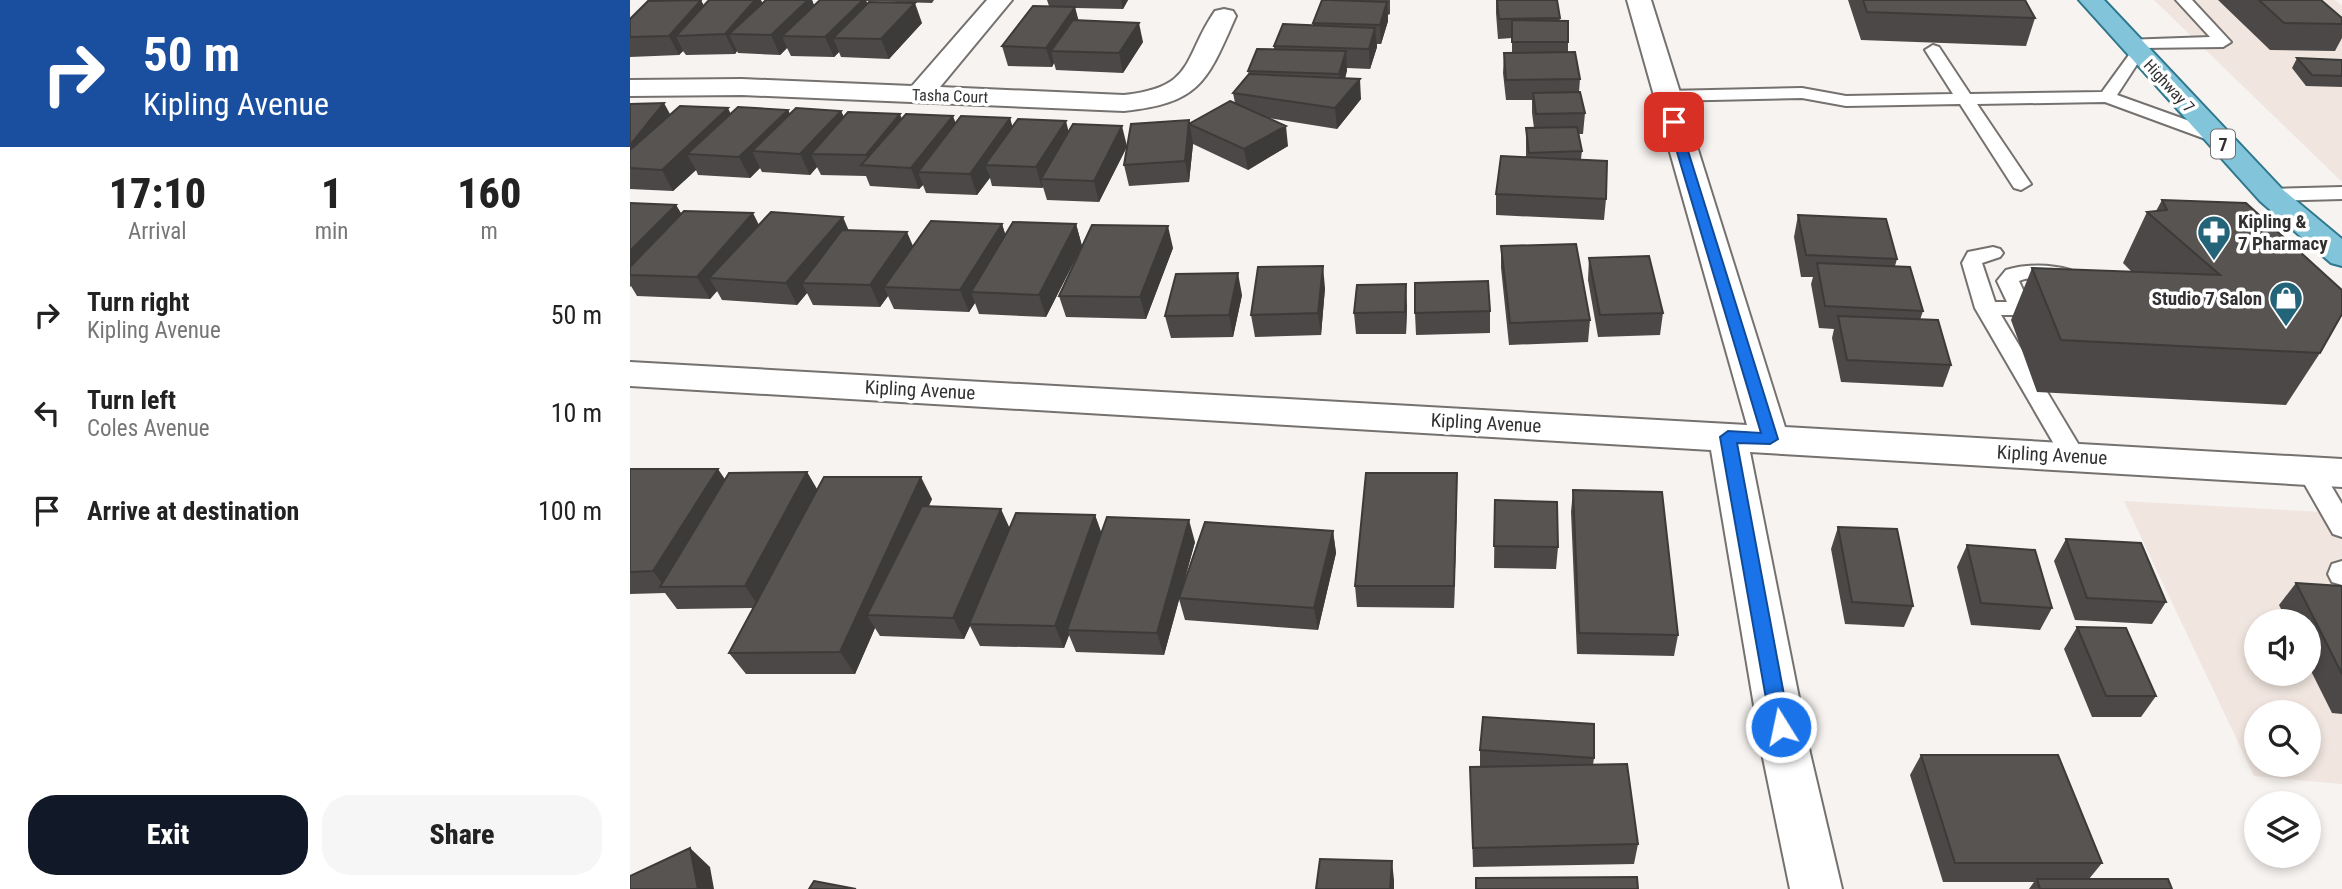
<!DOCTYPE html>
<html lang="en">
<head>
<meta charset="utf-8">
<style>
  body { margin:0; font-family:"Roboto Condensed",sans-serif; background:#f6f6f6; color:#222; height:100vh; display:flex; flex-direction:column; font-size:26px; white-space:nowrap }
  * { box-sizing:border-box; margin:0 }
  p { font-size:23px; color:#767676 }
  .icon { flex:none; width:38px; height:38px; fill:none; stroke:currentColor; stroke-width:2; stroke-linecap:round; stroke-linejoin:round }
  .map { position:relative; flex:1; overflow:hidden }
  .panel { display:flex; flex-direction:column; background:#fff; width:630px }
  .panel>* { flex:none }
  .top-card { background:#1a4fa0; color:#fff; overflow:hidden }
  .buttons { position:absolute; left:1614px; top:609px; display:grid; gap:14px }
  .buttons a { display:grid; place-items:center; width:77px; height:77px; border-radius:50%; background:#fff; box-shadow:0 4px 10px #0003; font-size:35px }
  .pin { position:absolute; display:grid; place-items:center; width:60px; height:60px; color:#fff; margin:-30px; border-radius:14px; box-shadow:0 4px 10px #0006 }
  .me { position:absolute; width:77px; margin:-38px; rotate:350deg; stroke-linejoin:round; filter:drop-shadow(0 0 5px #0008) }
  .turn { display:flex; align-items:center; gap:24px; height:147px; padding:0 28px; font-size:32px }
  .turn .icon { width:91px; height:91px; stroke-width:2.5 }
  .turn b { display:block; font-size:49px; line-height:60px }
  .eta { display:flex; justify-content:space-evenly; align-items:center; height:119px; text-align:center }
  .eta b { font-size:42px; font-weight:800; line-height:49px }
  .button { display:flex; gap:14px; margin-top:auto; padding:14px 28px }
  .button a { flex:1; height:80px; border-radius:28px; background:#111827; color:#fff; font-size:28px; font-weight:800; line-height:80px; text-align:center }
  .button a+a { background:#f6f6f6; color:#222 }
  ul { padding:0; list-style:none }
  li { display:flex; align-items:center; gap:21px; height:98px; padding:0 28px }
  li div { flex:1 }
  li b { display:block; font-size:26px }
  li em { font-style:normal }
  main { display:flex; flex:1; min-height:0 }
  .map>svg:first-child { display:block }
  .built { fill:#f0e5df; fill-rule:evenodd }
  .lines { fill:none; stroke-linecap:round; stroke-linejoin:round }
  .service-casing { stroke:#74716f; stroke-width:4 }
  .minor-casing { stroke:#74716f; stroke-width:4 }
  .primary-casing { stroke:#2f778d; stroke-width:4 }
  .service { fill:#fff; fill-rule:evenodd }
  .minor { fill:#fff; fill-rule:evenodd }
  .primary { fill:#82c4d9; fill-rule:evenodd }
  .wall { fill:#4b4847 }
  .shaded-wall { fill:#3d3b39 }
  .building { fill:#575452; stroke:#3d3b39; stroke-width:2 }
  .route { fill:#1a73e8; stroke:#114b97; stroke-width:2 }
  .labels { text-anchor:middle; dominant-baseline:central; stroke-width:7; stroke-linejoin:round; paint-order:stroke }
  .far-street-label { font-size:16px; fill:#323030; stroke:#fff }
  .shield { fill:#fff; stroke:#706e6e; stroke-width:2 }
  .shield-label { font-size:18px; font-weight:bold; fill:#323030 }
  .poi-label { font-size:19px; font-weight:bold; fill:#323030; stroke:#fff; text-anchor:start }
  .street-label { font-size:19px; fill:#323030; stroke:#fff }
</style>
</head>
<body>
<main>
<section class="panel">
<div class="top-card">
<div class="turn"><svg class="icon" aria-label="right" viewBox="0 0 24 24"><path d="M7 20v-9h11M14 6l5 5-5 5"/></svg><div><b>50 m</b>Kipling Avenue</div></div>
</div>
<div class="eta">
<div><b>17:10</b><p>Arrival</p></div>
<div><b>1</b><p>min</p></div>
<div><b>160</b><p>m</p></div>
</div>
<ul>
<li><svg class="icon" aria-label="right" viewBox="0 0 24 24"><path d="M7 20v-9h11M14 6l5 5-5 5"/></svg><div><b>Turn right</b><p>Kipling Avenue</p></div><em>50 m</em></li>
<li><svg class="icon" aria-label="left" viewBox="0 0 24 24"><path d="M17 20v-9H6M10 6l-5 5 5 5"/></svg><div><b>Turn left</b><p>Coles Avenue</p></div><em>10 m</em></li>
<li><svg class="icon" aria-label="arrive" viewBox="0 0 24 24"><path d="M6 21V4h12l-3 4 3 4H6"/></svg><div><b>Arrive at destination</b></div><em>100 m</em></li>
</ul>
<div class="button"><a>Exit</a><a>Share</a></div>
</section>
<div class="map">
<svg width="1712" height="889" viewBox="0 0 1712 889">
  <rect width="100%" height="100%" fill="#f7f3f1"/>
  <!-- built -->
  <path class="built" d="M1524 0H1705L1712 6V182Z
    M1494 501 1712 513V784L1624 776ZM1626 621H1678V674H1626ZM1626 712H1678V765H1626Z"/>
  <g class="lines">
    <!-- service casing -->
    <g class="service-casing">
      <path id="service" d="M1546 0H1562L1601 42 1593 47 1510 48 1515 52 1487 95 1593 133 1596 137 1593 141H1581L1475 102 1347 104 1401 184 1391 190 1384 188 1330 104 1216 106 1172 98 1036 101 1027 96 1036 91 1172 88 1216 96 1323 94 1295 50 1303 45 1309 47 1340 94 1472 92 1504 48 1494 46 1492 43 1494 40 1580 37Z
        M1712 187V199L1641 201 1631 195 1641 189Z
        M1363 247 1370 249 1373 253 1370 257 1352 263 1365 302H1377L1367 281 1376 270C1396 264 1420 264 1440 270L1443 274 1440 278C1424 283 1403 274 1389 281L1399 303 1424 305 1427 310 1424 315H1371L1456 457 1453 463 1444 466 1435 463 1345 308 1332 263 1338 252Z
        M1680 462 1689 465 1712 504V537L1703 534 1667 471 1671 465Z
        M1712 561V585L1702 582 1698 574 1702 564Z"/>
    </g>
    <!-- minor casing -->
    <g class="minor-casing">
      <path id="minor" d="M357 0H382L310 87 494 95C566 87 552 59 585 11L594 9 603 11 606 16C577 82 570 103 494 111L112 95 0 96V80L112 79 282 86Z
        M997 0H1021L1155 427 1712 459V487L1120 452 1180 753 1212 889H1160L1132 753 1081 450 0 386V362L1117 425Z"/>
    </g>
    <!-- primary casing -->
    <g class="primary-casing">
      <path id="primary" d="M1449 0H1474L1652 189 1712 239V266L1701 263 1630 201Z"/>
    </g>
    <!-- service -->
    <use href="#service" class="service"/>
    <!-- minor -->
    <use href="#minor" class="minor"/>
    <!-- primary -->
    <use href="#primary" class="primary"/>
  </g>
  <!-- wall -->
  <path class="wall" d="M136 0H182L184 6 190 0H304L302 3 236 1 237 4 292 23 259 59 211 57 209 52 204 57 161 56 157 48 150 55 108 53 107 51 105 54 56 55 53 51 49 55 0 57V19L74 5 133 3Z
    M417 0H498L493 9 445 8 448 20 513 42 493 73 426 70 424 63 422 67 378 66 372 46 419 6Z
    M692 0H760V14L758 15V21L751 44H747V47L740 69 717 68 715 78 731 99 707 129 639 118 658 146 618 170 563 144 559 182 499 186 494 165 497 147 469 202 417 200 413 187 412 188 362 186 360 178 347 195 296 193 293 185 289 189 240 186 236 176 191 175 187 167 180 175 132 172 130 168 120 178 68 175 66 170 43 191 0 189V104L40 115 101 114 158 110 160 114 211 111 214 117 272 118 326 123 380 118 382 127 439 131 497 146 559 120V123L605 103 603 93 619 75 618 71 644 49V46L683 25V23Z
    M866 0H927L930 21 938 42V52L950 79 949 92 955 113 953 134H949L952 151 951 159 976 199 974 220 866 215V194L896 157V128H904L902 113V100H876L873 73 874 53H882V38L868 39 866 13Z
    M1218 0H1395L1405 18 1396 46 1231 40Z
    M1588 0H1691L1712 18V38L1705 51 1640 50Z
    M1667 58 1712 60V87L1676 86 1662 68Z
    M1532 200 1690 353 1656 405 1407 392 1381 320 1402 268 1502 272 1493 263 1517 212 1526 211Z
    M0 203 46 205 51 213 129 225 219 230 283 246 372 224 375 234 446 224 452 246 416 317 349 314 345 303 339 312 264 309 258 296 250 307 183 305 177 293 167 305 92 300 87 291 80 299 7 296 1 286 0 287Z
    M1168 215 1267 259 1265 266 1293 311 1290 320 1321 365 1313 387 1211 382 1202 338 1204 329 1189 328 1181 284 1183 277H1171L1164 237Z
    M871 246 960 320 958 342 879 345 871 268Z
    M543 248 516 319 436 317 429 296Z
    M959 258 1033 313 1030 335 968 337 958 280Z
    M695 288 691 335 625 337 621 315Z
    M612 295 603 337 541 338 535 316Z
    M777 306 776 334H726L724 313Z
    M860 311V333L786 335 785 313Z
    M0 469 95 479 177 472 187 490 302 499 298 507 380 528 465 515 471 533 565 542 553 585 703 531 706 553 688 630 555 620 549 599 534 655 446 652 439 635 434 648 350 646 340 626 334 639 250 636 245 628 225 674H116L99 653 123 608 47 609 35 593 0 594Z
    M827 473V495L824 608 727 607 725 586Z
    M943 490 1048 635 1044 656 947 654 941 512Z
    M865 500 928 547 926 569 864 568Z
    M1208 527 1283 606 1274 627 1215 624 1201 549Z
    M1436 539 1536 602 1522 624 1445 620 1424 561Z
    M1337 545 1422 608 1410 630 1341 625 1327 567Z
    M1666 583 1712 586V714L1702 713 1678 665V621H1657L1649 605Z
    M1447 627 1526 696 1511 717H1462L1434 649Z
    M850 750 964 758 963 765 1008 844 1004 864 843 867 840 767H850Z
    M1291 755 1472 863 1459 879 1542 889H1399L1404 882H1313L1280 775Z"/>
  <!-- shaded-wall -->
  <path class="shaded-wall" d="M71 0 81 19 46 36 53 51 49 55 39 36Z
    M125 0H131L138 14 99 34 107 51 105 54 95 34Z
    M178 0H182L189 17 152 36 157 48 150 55 141 35Z
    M233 0H236L242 17 203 38 209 52 204 57 195 37Z
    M491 0H498L493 9Z
    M757 2 758 21 751 44 750 25Z
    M285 3 292 23 259 59 251 39Z
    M445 7 450 26 421 51 424 63 422 67 416 48Z
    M509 23 513 42 493 73 489 53Z
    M745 28 747 47 740 69 739 49Z
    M716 51 717 71 711 94 709 74Z
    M730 79 731 99 707 129 705 108Z
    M34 103 45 123 0 158V145Z
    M98 108 108 129 57 154 66 170 43 191 32 170Z
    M158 110 168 130 122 151 130 168 120 178 109 157Z
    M211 111 220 131 181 154 187 167 180 175 170 154Z
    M270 114 278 134 240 166 236 155Z
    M323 116 331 137 288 172 293 185 289 189 281 168Z
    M380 118 386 139 355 165 360 177 347 195 340 174Z
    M559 120 563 144 559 182 555 161Z
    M436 121 441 141 411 179 413 187 412 188 406 167Z
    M492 126 497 146 469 202 464 181Z
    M656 126 658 146 618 170 614 149Z
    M46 205 58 226 0 275V251Z
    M123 213 134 235 79 278 87 291 80 299 67 277Z
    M213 217 222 238 172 283 177 293 167 305 156 283Z
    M372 224 379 246 341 292 345 303 339 312 330 290Z
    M446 224 452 246 416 317 409 295Z
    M538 226 543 248 516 319 510 297Z
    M277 232 286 253 254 287 258 296 250 307 240 285Z
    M693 266 695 288 691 335 688 313Z
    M608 273 612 295 603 337 599 315Z
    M776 284 777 306 776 334 775 312Z
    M88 469 103 491 35 587 23 571Z
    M177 472 190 494 130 608 115 586Z
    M827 473V495L824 608V586Z
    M291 477 302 499 251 615H237L245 628 225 674 210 652Z
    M371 509 381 531 339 624 340 626 334 639 323 618Z
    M465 515 473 537 437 630 439 635 434 648 425 626Z
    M559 520 565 542 534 655 527 633Z
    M703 531 706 553 688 630 684 608Z
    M60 848 80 867 84 889H68Z
    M762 861 764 880V889H760Z"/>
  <!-- building -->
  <path class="building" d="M71 0 39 36 0 37V19L18 1Z
    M79 0H125L95 34 46 36Z
    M136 0H178L141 35 99 34Z
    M190 0H233L195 37 152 36Z
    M692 0H699L757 2 750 25 683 23Z
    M867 0H927L930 18 869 19Z
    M1233 0H1395L1405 18 1237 12Z
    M1629 0H1691L1712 18V24L1654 23Z
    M239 2 285 3 251 39 203 38Z
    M403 6 445 7 416 48 372 46Z
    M443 20 509 23 489 53 421 51Z
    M882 20 938 21V42H882Z
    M653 24 745 28 739 49 644 46Z
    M627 49 716 51 709 74 618 71Z
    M945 52 950 79 876 80 874 53Z
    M1667 58 1712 60V76L1682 75Z
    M619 74 730 79 705 108 603 93Z
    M950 92 955 113 906 114 903 93Z
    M600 101 656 126 614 149 559 124Z
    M34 103 0 145V104Z
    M50 106 98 108 32 170 0 168V150Z
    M108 107 158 110 109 157 57 154Z
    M166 108 211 111 170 154 122 151Z
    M218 112 270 114 236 155 181 154Z
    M276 114 323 116 281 168 231 165Z
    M331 116 380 118 340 174 288 172Z
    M388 119 436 121 406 167 355 165Z
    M559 120 555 161 494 165 501 124Z
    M443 124 492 126 464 181 411 179Z
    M947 127 952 151 899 153 896 128Z
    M871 156 977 161 976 199 866 194Z
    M1532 200 1616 203 1712 290V314L1690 353 1431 340 1402 268 1590 275 1517 212 1537 210Z
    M0 203 46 205 0 251Z
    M54 211 123 213 67 277 0 275V267Z
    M141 212 213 217 156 283 79 278Z
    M1168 215 1256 219 1267 259 1176 255Z
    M301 221 372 224 330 290 254 287Z
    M383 222 446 224 409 295 341 292Z
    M462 225 538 226 510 297 429 296Z
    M212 230 277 232 240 285 172 283Z
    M946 244 960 320 880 323 871 246Z
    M1019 256 1033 313 970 315 959 258Z
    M1187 263 1280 267 1293 311 1195 306Z
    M693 266 688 313 621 315 628 267Z
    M608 273 599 315 535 316 546 274Z
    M858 281 860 311 785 313V283Z
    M776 284 775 312 724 313 727 285Z
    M1208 316 1308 320 1321 365 1217 360Z
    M0 469H88L23 571 0 572Z
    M177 472 115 586 30 587 99 473Z
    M736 473H827L824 586H725Z
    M194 477H291L210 652 99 653Z
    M943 490 1032 492 1048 635 949 633Z
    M865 500 927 502 928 547 864 546Z
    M292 506 371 509 323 618 237 615Z
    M386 513 465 515 425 626 339 624Z
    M477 517 559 520 527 633 437 630Z
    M575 522 703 531 684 608 549 598Z
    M1208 527 1267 529 1283 606 1222 602Z
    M1436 539 1511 543 1536 602 1457 598Z
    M1337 545 1405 550 1422 608 1351 603Z
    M1666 583 1712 586V674Z
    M1447 627 1496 628 1526 696H1476Z
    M853 717 964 724V758L850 750Z
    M1291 755H1428L1472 863H1325Z
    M997 764 1008 844 843 848 840 767Z
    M60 848 68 889H0V876Z
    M690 859 762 861 760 889H686Z
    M1007 877 1008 889H846V878Z
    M1407 879H1538L1542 889H1410Z
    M184 881 226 889H179Z"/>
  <!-- route -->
  <path class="route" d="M1044 118 1049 122 1148 439 1140 444 1107 443 1160 727 1158 733 1151 736 1144 733 1141 727 1090 437 1098 431 1131 433 1038 122Z"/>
  <!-- icons -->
  <defs>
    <g id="pharmacy-pin" transform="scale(1.75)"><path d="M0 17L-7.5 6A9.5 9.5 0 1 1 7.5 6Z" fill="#236478" stroke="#fff"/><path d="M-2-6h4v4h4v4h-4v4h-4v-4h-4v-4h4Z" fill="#fff"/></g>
    <g id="shop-pin" transform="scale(1.75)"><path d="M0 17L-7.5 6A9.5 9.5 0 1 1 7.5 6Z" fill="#236478" stroke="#fff"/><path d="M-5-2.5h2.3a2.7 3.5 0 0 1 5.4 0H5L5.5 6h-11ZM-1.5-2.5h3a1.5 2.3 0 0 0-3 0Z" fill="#fff"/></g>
  </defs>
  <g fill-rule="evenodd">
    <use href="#pharmacy-pin" x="1584" y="232"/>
    <use href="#shop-pin" x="1656" y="298"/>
  </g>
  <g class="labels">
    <!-- far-street labels -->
    <g class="far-street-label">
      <text transform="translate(1539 86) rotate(47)">Highway 7</text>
      <text transform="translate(320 96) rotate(2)">Tasha Court</text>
    </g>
    <!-- shield labels -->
    <rect class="shield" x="1581" y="129.5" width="24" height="29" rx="5"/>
    <g class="shield-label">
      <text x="1593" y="144">7</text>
    </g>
    <!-- poi labels -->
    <g class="poi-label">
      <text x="1608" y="221">Kipling &amp;<tspan x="1608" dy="22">7 Pharmacy</tspan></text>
      <text x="1632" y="298" text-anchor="end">Studio 7 Salon</text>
    </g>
    <!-- street labels -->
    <g class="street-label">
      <text transform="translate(290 390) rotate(3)">Kipling Avenue</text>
      <text transform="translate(856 423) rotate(3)">Kipling Avenue</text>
      <text transform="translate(1422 455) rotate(3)">Kipling Avenue</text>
    </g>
  </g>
</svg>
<div class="buttons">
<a><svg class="icon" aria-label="sound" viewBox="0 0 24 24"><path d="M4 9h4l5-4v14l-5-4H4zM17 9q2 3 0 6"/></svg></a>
<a><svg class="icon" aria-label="search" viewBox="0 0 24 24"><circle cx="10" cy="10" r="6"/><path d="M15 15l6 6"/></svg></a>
<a><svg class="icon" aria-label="layers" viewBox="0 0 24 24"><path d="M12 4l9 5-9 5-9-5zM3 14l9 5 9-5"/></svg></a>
</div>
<div class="pin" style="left:1044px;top:122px;background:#d93025"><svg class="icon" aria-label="arrive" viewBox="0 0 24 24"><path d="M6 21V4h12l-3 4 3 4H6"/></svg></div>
<svg class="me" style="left:1151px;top:727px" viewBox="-20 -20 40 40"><circle r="17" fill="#1a73e8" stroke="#fff" stroke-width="3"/><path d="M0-11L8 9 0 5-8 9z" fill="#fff"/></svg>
</div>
</main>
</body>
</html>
